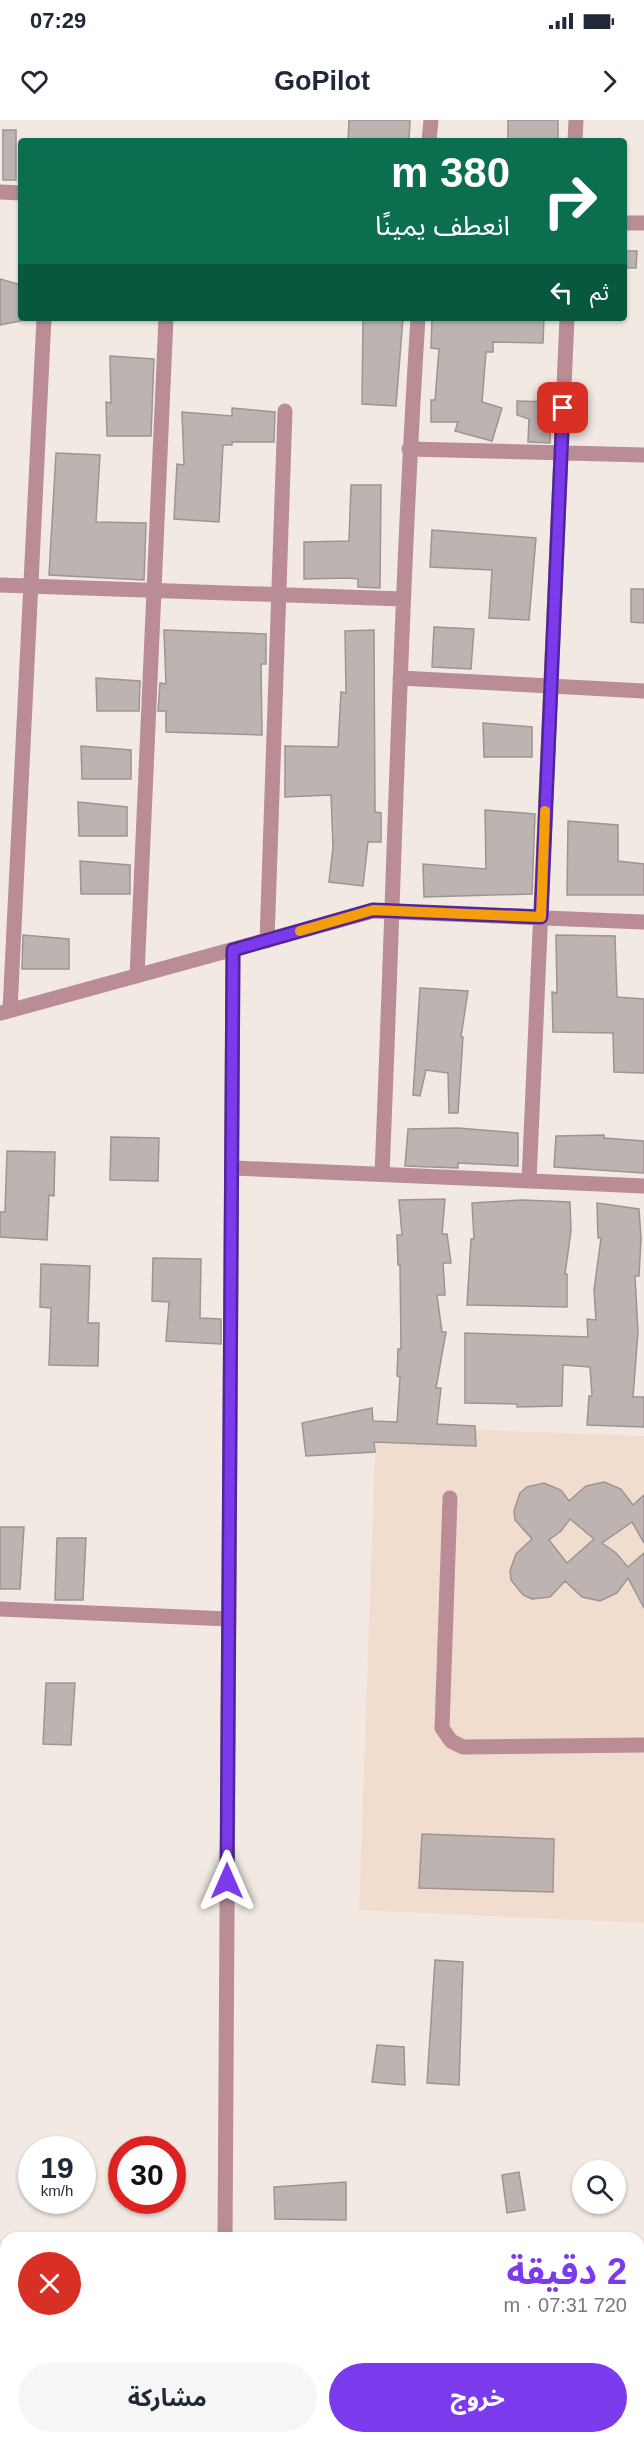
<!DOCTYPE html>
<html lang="ar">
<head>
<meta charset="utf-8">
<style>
  body { margin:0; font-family:Helvetica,"Noto Sans Arabic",sans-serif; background:#f6f6f7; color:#1f2937; direction:rtl; height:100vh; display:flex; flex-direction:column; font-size:22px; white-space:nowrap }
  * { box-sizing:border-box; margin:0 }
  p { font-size:20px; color:#747a83 }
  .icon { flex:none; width:33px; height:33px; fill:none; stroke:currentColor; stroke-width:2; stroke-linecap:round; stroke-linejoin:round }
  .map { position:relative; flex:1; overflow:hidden; direction:ltr }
  .side { position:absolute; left:0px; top:2112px; width:645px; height:212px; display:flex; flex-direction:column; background:#fff; border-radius:18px 18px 0 0; box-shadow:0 2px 4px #0004; direction:rtl }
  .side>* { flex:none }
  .top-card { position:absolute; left:18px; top:18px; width:609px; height:183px; border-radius:6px; box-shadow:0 2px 4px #0004; direction:rtl; background:#0b6e4f; color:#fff; overflow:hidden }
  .controls { position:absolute; left:572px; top:2040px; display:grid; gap:12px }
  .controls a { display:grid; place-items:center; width:54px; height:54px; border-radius:50%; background:#fff; box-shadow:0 2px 4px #0004; font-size:30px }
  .speed { position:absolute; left:18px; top:2016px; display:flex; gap:12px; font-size:30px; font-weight:700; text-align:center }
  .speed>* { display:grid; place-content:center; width:78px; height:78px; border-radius:50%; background:#fff; box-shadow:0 2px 4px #0004; line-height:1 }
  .speed small { font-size:15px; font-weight:400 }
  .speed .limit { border:9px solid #d22; background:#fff; color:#111 }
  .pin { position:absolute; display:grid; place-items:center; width:51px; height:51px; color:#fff; margin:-26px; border-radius:12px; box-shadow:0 3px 9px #0006 }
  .me { position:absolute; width:66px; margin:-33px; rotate:0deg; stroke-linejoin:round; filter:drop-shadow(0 0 4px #0008) }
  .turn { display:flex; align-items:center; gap:21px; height:126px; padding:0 18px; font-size:27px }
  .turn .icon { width:78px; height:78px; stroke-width:2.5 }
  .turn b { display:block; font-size:42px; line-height:51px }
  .then { display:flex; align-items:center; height:57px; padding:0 18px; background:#0003; gap:12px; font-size:22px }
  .round { display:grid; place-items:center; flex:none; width:63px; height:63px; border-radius:32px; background:#f6f6f7 }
  .summary { display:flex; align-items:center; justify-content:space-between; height:102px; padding:0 18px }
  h1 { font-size:36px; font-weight:700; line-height:45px; color:#7c3aed }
  .button { display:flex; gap:12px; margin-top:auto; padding:12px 18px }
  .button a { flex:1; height:69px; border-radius:36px; background:#7c3aed; color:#fff; font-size:24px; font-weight:700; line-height:69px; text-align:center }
  .button a+a { background:#f6f6f7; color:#1f2937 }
  .status { display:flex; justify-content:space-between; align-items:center; height:42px; padding:0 30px; background:#fff; direction:ltr }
  .status svg { height:16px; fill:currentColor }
  header { display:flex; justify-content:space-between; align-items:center; height:78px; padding:0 18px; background:#fff; font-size:27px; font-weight:700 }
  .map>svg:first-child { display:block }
  .industrial { fill:#f1ddce }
  .building { fill:#bdb3b1; stroke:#9e9493; stroke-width:1.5; fill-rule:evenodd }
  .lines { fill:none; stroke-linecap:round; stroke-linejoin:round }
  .minor { stroke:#ba8c96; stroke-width:15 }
  .route-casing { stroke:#51269a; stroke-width:15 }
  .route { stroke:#7c3aed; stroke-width:10 }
  .slow { stroke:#f59e0b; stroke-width:10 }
</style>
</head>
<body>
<div class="status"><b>07:29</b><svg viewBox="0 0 49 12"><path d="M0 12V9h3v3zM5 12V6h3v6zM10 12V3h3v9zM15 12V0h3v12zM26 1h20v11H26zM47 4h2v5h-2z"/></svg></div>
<header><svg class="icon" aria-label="forward" viewBox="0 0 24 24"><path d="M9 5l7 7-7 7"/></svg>GoPilot<svg class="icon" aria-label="heart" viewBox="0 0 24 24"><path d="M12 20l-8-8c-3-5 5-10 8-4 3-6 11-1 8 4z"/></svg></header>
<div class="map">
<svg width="644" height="2323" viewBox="0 0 644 2323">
  <rect width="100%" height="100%" fill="#f1e9e2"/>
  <!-- industrial -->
  <path class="industrial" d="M376 1306 644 1316V1803L359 1790Z"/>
  <!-- building -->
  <path class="building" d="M349 0H410L409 21H348Z
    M508 0H558V21H508Z
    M3 10H16V60H3Z
    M624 131H637L636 148H624Z
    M0 159 21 165V201L0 205Z
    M363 198H403L396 286 362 284Z
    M432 198H544L543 223 493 222V232H486L482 282 502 288 492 321 455 311 458 302H431V280H435L439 229 431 228Z
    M110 236 154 239 151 316H107L106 282 111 283Z
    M517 281 551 282 550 323 528 322 529 299 517 295Z
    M232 288 275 292 274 322H232V325H223L219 402 174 399 177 344 184 345 182 292 232 296Z
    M56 333 100 335 96 402 146 403 144 460 49 455Z
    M351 365H381L380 468 358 467V459L348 458 304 459V422L349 421Z
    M432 410 536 418 529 500 489 498 492 450 430 447Z
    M631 469H644V503L631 502Z
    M434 507 474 509 471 549 432 547Z
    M164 510 266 514V544H261L262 615 166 612V591H158L160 563 166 564Z
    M374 510 375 692 381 693V722H368L363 766 329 762 333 727 331 675 285 677V626L338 627 341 572 346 573 345 511Z
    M96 558 140 561 139 591H97Z
    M483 603 532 607V637H484Z
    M81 626 131 630V659H82Z
    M78 682 127 687V716H79Z
    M485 690 535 694 532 774 424 777 423 744 486 749Z
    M568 701 618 705V741L644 744V775H567Z
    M80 741 130 745V774H81Z
    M23 815 69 819V849H22Z
    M556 815 615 816 617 877 644 879V953L614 952 613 913 553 912 552 872 557 873Z
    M420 868 468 871 461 917H463L458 993H449L448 953 426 950 420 976 413 975Z
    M458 1008 518 1013V1046L458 1043V1048L405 1046 408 1009Z
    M604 1015V1018L644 1021V1053L554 1047 556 1016Z
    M111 1017 159 1018 158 1061 110 1060Z
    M7 1031 55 1032 54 1076 49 1075 47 1120 0 1117V1092H5Z
    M445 1079 442 1114H447L451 1143H443L445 1175H437L442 1212H446L436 1268H441L437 1304 475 1306 476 1326 374 1322 375 1332 306 1336 302 1303 372 1288 373 1301 397 1302 400 1257 397 1256 398 1229H401L400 1145H398L397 1115H402L399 1080Z
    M522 1080 570 1082 571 1111 565 1154H567V1187L467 1185 471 1119H474L472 1083Z
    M597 1083 639 1089 641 1119 639 1156H635L638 1212 633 1277H644V1307L587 1305 589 1276H592L590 1247 563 1245 562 1286 517 1287V1284L465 1283V1213L588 1217 587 1199 596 1200 594 1170 601 1118H598Z
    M153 1138 201 1139 200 1198 221 1199V1224L166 1221 169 1182 152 1181Z
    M41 1144 90 1146 88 1203H99L98 1246 49 1245 51 1188 40 1187Z
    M604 1362 621 1369 633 1385 644 1375V1423L632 1402 602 1423 616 1433 628 1447 644 1433V1488L628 1458 617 1473 600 1481 582 1477 565 1461 550 1477 532 1479 523 1475 511 1460 510 1451 516 1434 532 1419 515 1400 514 1391 520 1373 527 1367 544 1363 561 1370 569 1381 586 1366ZM570 1399 594 1419 567 1443 549 1420 561 1411Z
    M0 1407H24L20 1469H0Z
    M57 1418H86L83 1480H55Z
    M46 1563H75L71 1625 43 1624Z
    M422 1714 554 1719 553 1772 419 1768Z
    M435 1840 463 1842 459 1965 427 1963Z
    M377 1925 404 1927 405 1965 372 1962Z
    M519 2052 525 2090 507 2093 502 2055Z
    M346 2062V2100L275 2099 274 2067Z"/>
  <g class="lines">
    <!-- minor -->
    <path class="minor" d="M429 21 431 0
      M575 21 576 0
      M0 72 21 73
      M624 103H644
      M409 329 644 335
      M0 465 402 479
      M400 558 644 571
      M267 821 285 291
      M137 856 166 198
      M10 890 44 198
      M1 893 373 791 644 802
      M234 1048 644 1066
      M382 1054C394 769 400 483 418 198
      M529 1061 567 198
      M450 1378 442 1608 451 1621 463 1627 644 1625
      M0 1489 229 1499
      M225 2118 233 830
      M0 2252H6
      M639 2285H644"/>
  </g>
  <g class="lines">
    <!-- route casing -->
    <g class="route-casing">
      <path id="route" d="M227 1761 233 830 373 790 541 797 563 288"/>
    </g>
    <!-- route -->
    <use href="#route" class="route"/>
    <!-- slow -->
    <path class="slow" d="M300 811 373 790 541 797 545 691"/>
  </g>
</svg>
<div class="controls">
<a><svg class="icon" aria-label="search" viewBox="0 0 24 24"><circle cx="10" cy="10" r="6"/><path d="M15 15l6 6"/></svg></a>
</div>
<div class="speed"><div>19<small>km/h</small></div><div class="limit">30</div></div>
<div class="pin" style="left:563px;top:288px;background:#d93025"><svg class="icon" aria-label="arrive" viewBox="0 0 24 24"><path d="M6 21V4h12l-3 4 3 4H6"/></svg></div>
<svg class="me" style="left:227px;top:1761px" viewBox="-20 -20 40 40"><path d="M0-17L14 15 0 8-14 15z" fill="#7c3aed" stroke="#fff" stroke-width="4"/></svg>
<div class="top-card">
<div class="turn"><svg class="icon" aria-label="right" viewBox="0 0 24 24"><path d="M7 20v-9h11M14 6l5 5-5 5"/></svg><div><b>380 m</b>انعطف يمينًا</div></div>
<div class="then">ثم<svg class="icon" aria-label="left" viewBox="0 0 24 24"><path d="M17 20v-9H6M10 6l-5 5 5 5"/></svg></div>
</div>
<section class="side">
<div class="summary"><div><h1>2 دقيقة</h1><p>720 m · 07:31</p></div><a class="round" style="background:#d93025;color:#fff"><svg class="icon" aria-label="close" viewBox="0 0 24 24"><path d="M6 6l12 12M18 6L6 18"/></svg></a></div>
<div class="button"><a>خروج</a><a>مشاركة</a></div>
</section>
</div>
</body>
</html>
